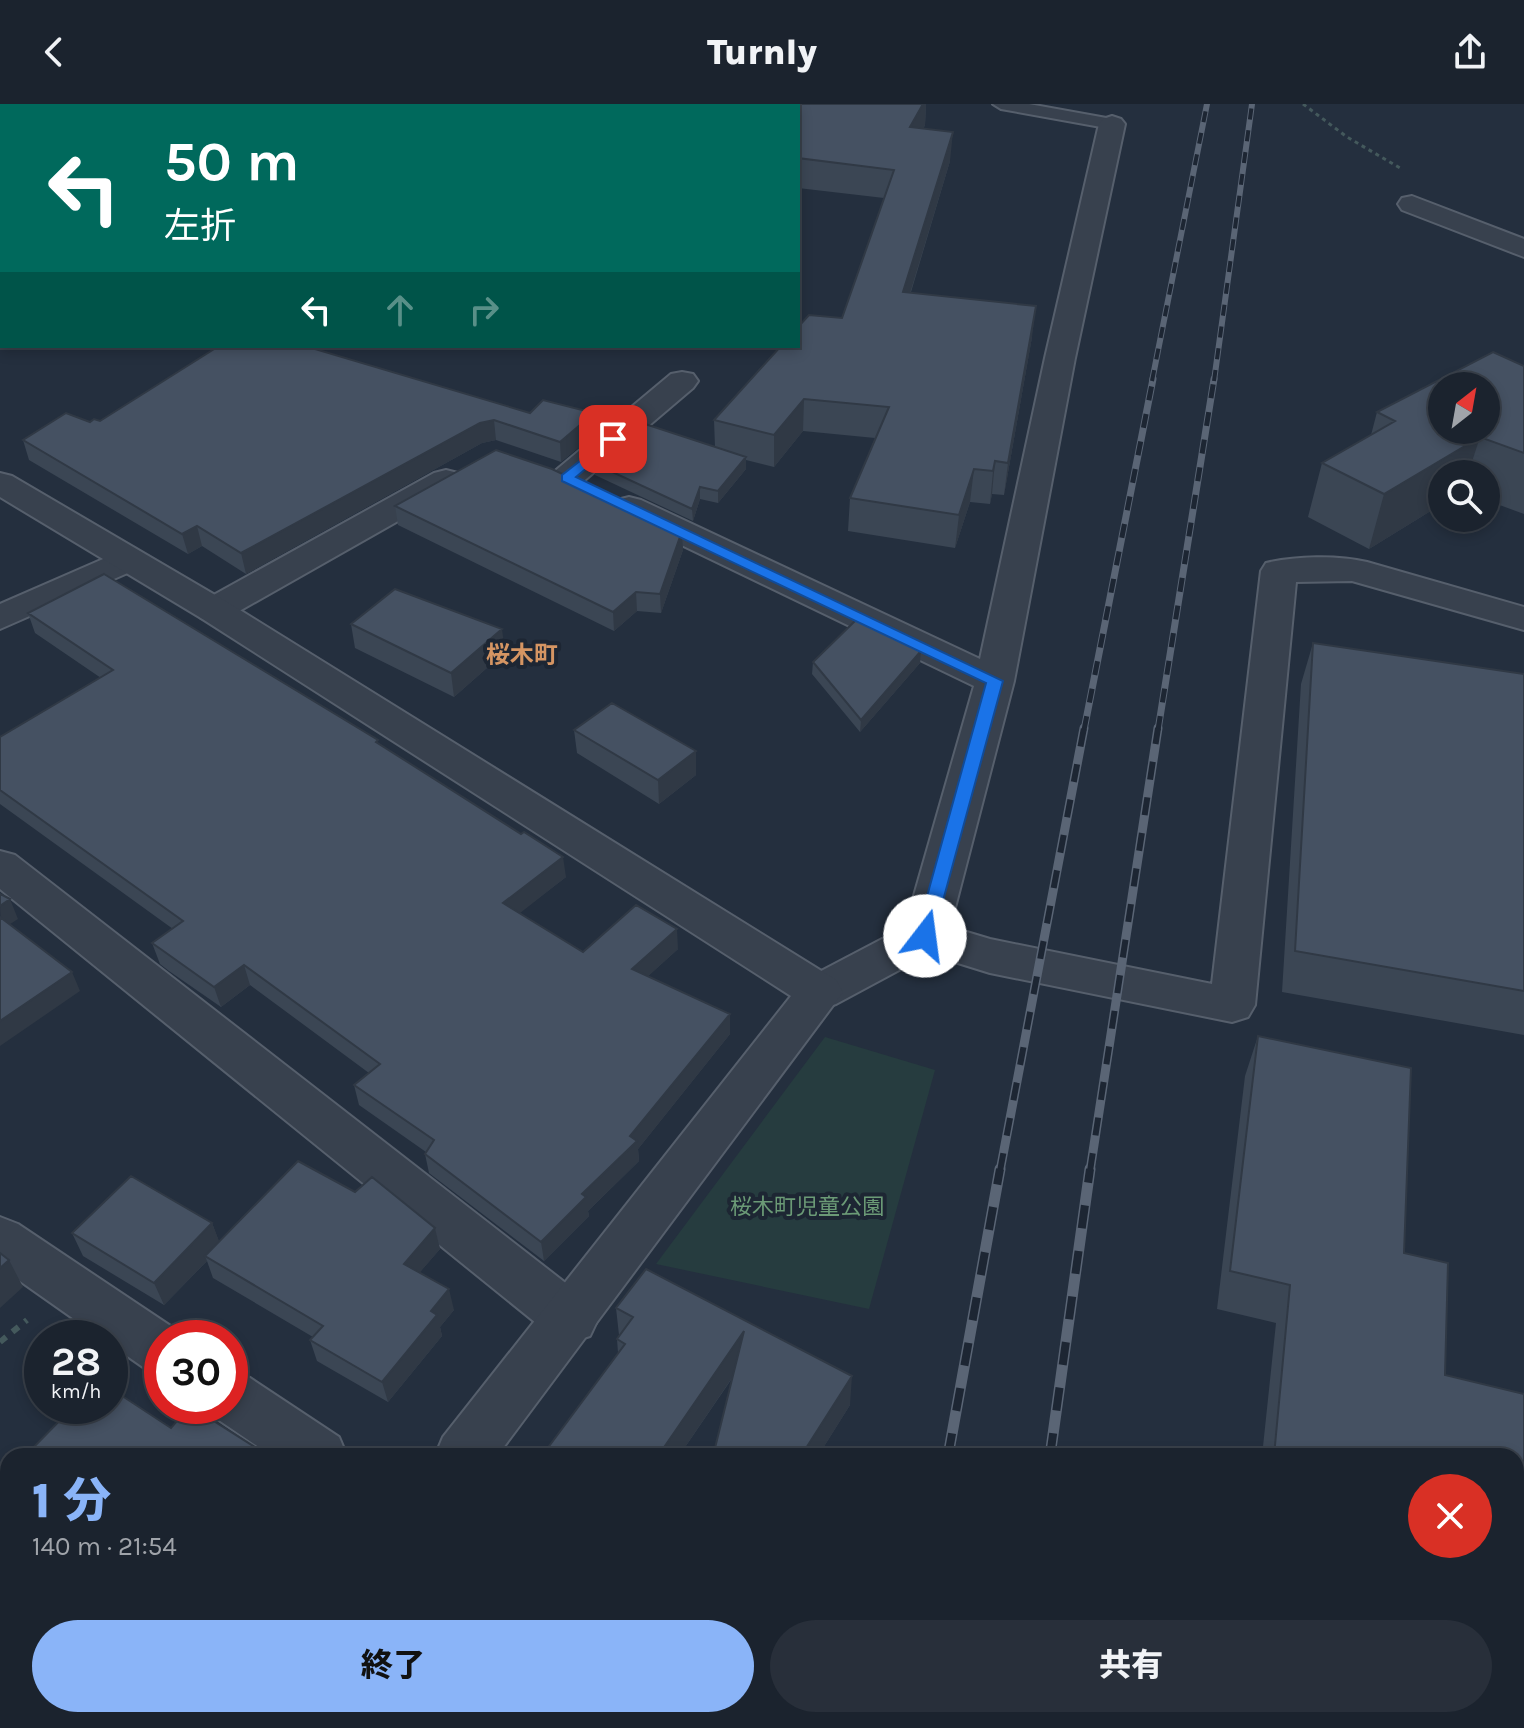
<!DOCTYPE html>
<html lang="ja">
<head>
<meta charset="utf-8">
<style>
  body { margin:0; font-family:Karla,"Noto Sans JP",sans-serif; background:#282f3a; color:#f1f3f6; height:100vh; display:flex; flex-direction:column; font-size:30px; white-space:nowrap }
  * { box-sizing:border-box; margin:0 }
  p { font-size:26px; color:#a0a4aa }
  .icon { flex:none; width:44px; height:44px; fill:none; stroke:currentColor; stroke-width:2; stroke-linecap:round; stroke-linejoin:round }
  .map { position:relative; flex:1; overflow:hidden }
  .details { position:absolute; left:0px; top:1344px; width:1524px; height:280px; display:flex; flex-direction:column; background:#1b232e; border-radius:24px 24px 0 0; box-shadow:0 4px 12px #0003,0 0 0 2px #39404a }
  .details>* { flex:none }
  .banner { position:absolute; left:0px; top:0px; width:800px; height:244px; box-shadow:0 4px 12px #0003,0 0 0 2px #39404a; background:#00695c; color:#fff; overflow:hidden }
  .needle { width:52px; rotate:31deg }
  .fabs { position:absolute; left:1428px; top:268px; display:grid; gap:16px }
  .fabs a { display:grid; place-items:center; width:72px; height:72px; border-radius:50%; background:#1b232e; box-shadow:0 4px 12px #0003,0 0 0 2px #39404a; font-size:40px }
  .speed { position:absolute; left:24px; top:1216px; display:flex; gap:16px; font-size:40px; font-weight:700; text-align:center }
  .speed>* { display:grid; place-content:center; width:104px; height:104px; border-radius:50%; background:#1b232e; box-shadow:0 4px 12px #0003,0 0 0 2px #39404a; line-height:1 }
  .speed small { font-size:20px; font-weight:400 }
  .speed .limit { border:12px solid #d22; background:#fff; color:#111 }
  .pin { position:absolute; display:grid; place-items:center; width:68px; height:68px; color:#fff; margin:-34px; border-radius:16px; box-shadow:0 4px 12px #0006 }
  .me { position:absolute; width:88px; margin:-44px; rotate:15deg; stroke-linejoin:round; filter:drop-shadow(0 0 6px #0008) }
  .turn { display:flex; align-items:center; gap:28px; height:168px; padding:0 32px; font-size:36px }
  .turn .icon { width:104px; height:104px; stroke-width:2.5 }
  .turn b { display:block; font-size:56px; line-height:68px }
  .lanes { display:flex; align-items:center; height:76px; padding:0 32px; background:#0003; justify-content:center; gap:40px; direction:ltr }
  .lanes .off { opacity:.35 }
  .round { display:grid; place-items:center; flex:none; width:84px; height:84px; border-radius:42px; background:#282f3a }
  .head { display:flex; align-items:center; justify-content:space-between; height:136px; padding:0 32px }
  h1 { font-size:48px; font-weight:800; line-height:60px; color:#8ab4f8 }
  .button { display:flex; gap:16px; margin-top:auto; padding:16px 32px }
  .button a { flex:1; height:92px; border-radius:48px; background:#8ab4f8; color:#111; font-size:32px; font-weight:800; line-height:92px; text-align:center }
  .button a+a { background:#282f3a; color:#f1f3f6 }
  header { display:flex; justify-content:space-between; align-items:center; height:104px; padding:0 32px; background:#1b232e; font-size:36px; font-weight:800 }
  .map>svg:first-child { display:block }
  .green { fill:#263c3f }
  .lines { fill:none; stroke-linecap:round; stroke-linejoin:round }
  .service-casing { stroke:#565f6c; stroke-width:4 }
  .minor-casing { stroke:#565f6c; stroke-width:4 }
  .tertiary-casing { stroke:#565f6c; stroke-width:4 }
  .path-far1 { stroke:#44595c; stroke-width:3; stroke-dasharray:4 4; stroke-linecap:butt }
  .path { stroke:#44595c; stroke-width:6; stroke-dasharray:8 8; stroke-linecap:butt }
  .service { fill:#38414e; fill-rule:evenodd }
  .minor { fill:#38414e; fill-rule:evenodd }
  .tertiary { fill:#38414e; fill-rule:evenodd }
  .rail-far3-casing { stroke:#5a6575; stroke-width:6 }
  .rail-far2-casing { stroke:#5a6575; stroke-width:7 }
  .rail-far1-casing { stroke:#5a6575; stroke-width:9 }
  .rail-casing { stroke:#5a6575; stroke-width:11 }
  .rail-far3 { stroke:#1d2633; stroke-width:4; stroke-dasharray:11; stroke-linecap:butt }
  .rail-far2 { stroke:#1d2633; stroke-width:5; stroke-dasharray:14; stroke-linecap:butt }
  .rail-far1 { stroke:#1d2633; stroke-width:6; stroke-dasharray:18; stroke-linecap:butt }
  .rail { stroke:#1d2633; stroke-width:8; stroke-dasharray:23; stroke-linecap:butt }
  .wall { fill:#3b4654 }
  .shaded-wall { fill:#303945 }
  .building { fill:#455162; stroke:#303945; stroke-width:2; fill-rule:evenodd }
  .route { fill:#1a73e8; stroke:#114b97; stroke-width:2 }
  .labels { text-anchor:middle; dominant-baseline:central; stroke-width:8; stroke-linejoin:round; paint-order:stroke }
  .park-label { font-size:22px; fill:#6b9a76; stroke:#1d2633 }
  .neighbourhood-label { font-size:24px; font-weight:bold; fill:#d59563; stroke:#1d2633 }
</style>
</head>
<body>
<header><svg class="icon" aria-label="back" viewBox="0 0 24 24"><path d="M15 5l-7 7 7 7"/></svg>Turnly<svg class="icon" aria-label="share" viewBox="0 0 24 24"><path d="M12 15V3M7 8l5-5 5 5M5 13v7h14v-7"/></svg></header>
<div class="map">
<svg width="1524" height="1624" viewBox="0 0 1524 1624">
  <rect width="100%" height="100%" fill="#242f3e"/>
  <!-- green -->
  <path class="green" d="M825 933 935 966 869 1205 656 1160Z"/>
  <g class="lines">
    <!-- service casing -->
    <g class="service-casing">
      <path id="service" d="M993 0H1029L1112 15 1121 20 1112 25 1001 5Z"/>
    </g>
    <!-- minor casing -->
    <g class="minor-casing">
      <path id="minor" d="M1112 12 1121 15 1125 20 1075 254 1014 577 950 823 990 835 1212 880 1261 467 1266 459C1295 452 1338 451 1367 458L1524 503V526L1352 477 1296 478 1255 901 1248 913 1232 918 990 869 929 850 836 900 820 905 804 900 797 888 804 876 905 823 974 582 617 410 612 403 617 396 629 393 641 396 980 555 1045 254 1099 20 1103 15Z
        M1412 92 1524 135V153L1402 106 1398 100 1402 94Z
        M682 268 693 270 698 277 693 284 579 381 567 384 555 381 550 374 555 367 671 270Z
        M446 366 458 369 463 376 458 383 227 514 214 517 201 514 196 506 201 498 434 369Z
        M126 445 139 448 144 456 139 464 0 525V500Z
        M0 747 15 751 590 1198 598 1215 590 1232 571 1238 552 1232 0 785Z
        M0 1113 18 1120 181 1229 184 1234H162V1270L143 1263 110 1240V1234H101L0 1163Z
        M230 1267 250 1274 339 1333 347 1352H272L210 1310 207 1302H230Z"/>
    </g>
    <!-- tertiary casing -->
    <g class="tertiary-casing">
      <path id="tertiary" d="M0 369 12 372 227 498 836 876 843 888 497 1352H435L443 1333 791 892 201 514 0 393Z
        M244 1616H310L306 1624H240Z"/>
    </g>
    <!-- path-far1 -->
    <path class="path-far1" d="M1303 0 1347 33 1400 64"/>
    <!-- path -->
    <path class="path" d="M0 1238 27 1216"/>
    <!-- service -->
    <use href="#service" class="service"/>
    <!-- minor -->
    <use href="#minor" class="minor"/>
    <!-- tertiary -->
    <use href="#tertiary" class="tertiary"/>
    <!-- rail-far3 casing -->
    <g class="rail-far3-casing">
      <path id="rail-far3" d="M1152 277 1207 0
        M1214 277 1252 0"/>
    </g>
    <!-- rail-far2 casing -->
    <g class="rail-far2-casing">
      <path id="rail-far2" d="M1084 626 1153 275
        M1158 626 1214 275"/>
    </g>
    <!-- rail-far1 casing -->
    <g class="rail-far1-casing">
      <path id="rail-far1" d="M1000 1067 1084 624
        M1090 1067 1158 624"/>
    </g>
    <!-- rail casing -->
    <g class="rail-casing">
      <path id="rail" d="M948 1352 1000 1065
        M1050 1352 1090 1065
        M899 1624 900 1616
        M1012 1624 1013 1616"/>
    </g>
    <!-- rail-far3 -->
    <use href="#rail-far3" class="rail-far3"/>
    <!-- rail-far2 -->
    <use href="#rail-far2" class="rail-far2"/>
    <!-- rail-far1 -->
    <use href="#rail-far1" class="rail-far1"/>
    <!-- rail -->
    <use href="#rail" class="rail"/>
  </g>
  <!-- wall -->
  <path class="wall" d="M0 0H926L925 21 923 25 950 57 911 188 1032 233 1004 391 992 390 990 400 970 398 955 444 848 427 850 394 875 334 803 327 774 363 746 356V365L718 399 700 395 693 417 595 371V360L715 343 714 316 842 214 884 94 798 84V2H2V16H0Z
    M1524 262V410L1486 396V370H1442V400L1369 445 1308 413 1322 359 1371 331 1377 308Z
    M530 309H594L596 329 561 358 496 336 482 339 246 470 202 442 188 450 29 356 23 336 90 318 100 317Z
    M395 402 682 427 683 446 661 509 637 507 614 527 398 421Z
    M28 509 379 640 566 773 519 809 583 848 678 845 648 872 730 910V930L638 1045 639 1057 588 1107 589 1112 544 1157 429 1069 425 1050 426 1048 359 1001 354 981 369 969 250 881 221 903 169 867 160 860 152 839 173 825 0 700V633L101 574 35 529Z
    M351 520 505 548 454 593 355 544Z
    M1313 539 1524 570V931L1282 888 1301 580Z
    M921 547 920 559 860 628 812 570 813 558Z
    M574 626 696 671 659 700 577 649Z
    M1258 932 1404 1149 1445 1271 1524 1290V1624H1498L1469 1616H1516V1352H1262L1276 1219 1217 1205 1245 972Z
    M355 1088 435 1124 440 1145 419 1169 454 1206 440 1223 442 1232 388 1298 317 1257 310 1236 313 1233 213 1174 207 1157 164 1201 83 1152 72 1129 212 1119 219 1138Z
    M616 1204 850 1301 818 1352H713L733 1273 679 1352H545L544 1349 618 1249 617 1235 619 1231Z"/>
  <!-- shaded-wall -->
  <path class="shaded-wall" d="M923 0H926L925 21 909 52 910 23Z
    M953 28 950 57 901 219 903 188Z
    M0 98H2V110H0Z
    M1036 202 1032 233 1004 391 1008 359Z
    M804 295 803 327 774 363V331Z
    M594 309 596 329 561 358 560 338Z
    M494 316 496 336 482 339 246 470 241 449 480 319Z
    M1480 333 1468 370H1442V400L1369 445 1384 390Z
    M746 353V365L718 399V387Z
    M995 357 992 390 990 400 993 367Z
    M974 365 970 398 955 444 959 411Z
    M700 383V395L693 417 692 405Z
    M197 422 202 442 188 450 182 430Z
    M682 427 683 446 661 509 660 490Z
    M636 488 637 507 614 527 613 508Z
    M502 525 505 548 454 593 451 569Z
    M921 547 920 559 860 628 861 616Z
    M696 647V671L659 700 658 676Z
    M563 753 566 773 506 820 503 799Z
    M10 795 18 815 1 826 0 802Z
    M677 825 678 845 634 885 632 865Z
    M244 861 250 881 221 903 214 883Z
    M72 868 80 887 0 942V917Z
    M730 910V930L638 1045 639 1057 588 1107 589 1112 544 1157 541 1138 630 1032Z
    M212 1119 221 1142 205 1152 207 1157 164 1201 154 1179Z
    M435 1124 440 1145 409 1181 404 1160Z
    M9 1156 23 1183 0 1204V1164Z
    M449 1185 454 1206 440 1223 442 1232 388 1298 382 1278 431 1207Z
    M744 1227V1256L679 1352H658Z
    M852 1272 850 1301 818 1352H801Z
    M1 1366 8 1379V1399L0 1407V1368Z
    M156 1616H187L181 1624H149Z"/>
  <!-- building -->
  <path class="building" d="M136 0H164L162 2Z
    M212 0H923L910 23 953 28 903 188 1036 202 1008 359 995 357 993 367 974 365 959 411 850 394 889 303 804 295 774 331 714 316 781 242H798V223L809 211 842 214 894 66 798 54V2H237Z
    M0 25 2 26V98H0Z
    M219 242H305L530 309 543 296 594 309 560 338 494 316 480 319 241 449 197 422 182 430 23 336 66 309 90 318 94 315 100 317Z
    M1493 248 1524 262V349L1480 333 1384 390 1322 359 1395 317 1377 308ZM1442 282H1486V326H1442Z
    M642 319 746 353 718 387 700 383 692 405 595 360Z
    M496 346 552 365 682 427 660 490 636 488 613 508 395 402Z
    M104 470 378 636 376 638 521 730 524 728 563 753 503 799 583 848 636 801 677 825 632 865 730 910 630 1032 637 1037 582 1090 586 1093 541 1138 425 1050 434 1036 354 981 380 960 244 861 214 883 162 846 152 839 183 817 0 686V633L113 566 28 509Z
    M395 485 502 525 451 569 351 520Z
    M856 516 921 547 861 616 813 558Z
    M1313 539 1524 570V887L1295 847Z
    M612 599 696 647 658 676 574 626Z
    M0 790 10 795 0 802Z
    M0 813 72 868 0 917Z
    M1258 932 1411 964 1404 1149 1448 1159 1445 1271 1524 1290V1593L1516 1591V1352H1274L1290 1181 1230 1167Z
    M298 1057 355 1088 372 1073 435 1124 404 1160 449 1185 431 1207 437 1211 382 1278 310 1236 323 1222 205 1152Z
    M131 1072 212 1119 154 1179 72 1129Z
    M0 1149 9 1156 0 1164Z
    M646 1165 852 1272 801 1352H713L744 1227 658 1352H549L544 1349 625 1240 617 1235 633 1213 616 1204Z
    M110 1284 171 1324 190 1302 269 1352H25L74 1302H110Z
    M8 1510V1616H156L149 1624H0V1519Z"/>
  <!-- route -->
  <path class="route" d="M613 331 620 335 618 338 576 373 1003 577 932 837H919L916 832 986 579 562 377V371Z"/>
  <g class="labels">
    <!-- park labels -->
    <g class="park-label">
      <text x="807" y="1103">桜木町児童公園</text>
    </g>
    <!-- neighbourhood labels -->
    <g class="neighbourhood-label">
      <text x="522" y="551">桜木町</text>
    </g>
  </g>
</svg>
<div class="fabs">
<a><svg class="needle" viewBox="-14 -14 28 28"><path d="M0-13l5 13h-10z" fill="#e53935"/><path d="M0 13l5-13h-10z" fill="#a0a4aa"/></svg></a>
<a><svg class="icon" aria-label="search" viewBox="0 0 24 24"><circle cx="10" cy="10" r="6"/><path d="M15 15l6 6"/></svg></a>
</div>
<div class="speed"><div>28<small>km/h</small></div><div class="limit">30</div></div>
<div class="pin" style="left:613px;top:335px;background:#d93025"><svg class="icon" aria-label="arrive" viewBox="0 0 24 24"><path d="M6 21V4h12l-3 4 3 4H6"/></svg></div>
<svg class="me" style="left:925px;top:832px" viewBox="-20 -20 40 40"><circle r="19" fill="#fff"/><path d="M0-13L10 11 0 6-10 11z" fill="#1a73e8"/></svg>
<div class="banner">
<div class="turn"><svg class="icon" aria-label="left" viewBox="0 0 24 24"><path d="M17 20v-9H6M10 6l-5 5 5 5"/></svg><div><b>50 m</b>左折</div></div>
<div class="lanes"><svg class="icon" aria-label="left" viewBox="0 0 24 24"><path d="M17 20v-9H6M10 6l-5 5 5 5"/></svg><svg class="icon off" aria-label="ahead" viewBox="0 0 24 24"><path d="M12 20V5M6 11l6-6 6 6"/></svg><svg class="icon off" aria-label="right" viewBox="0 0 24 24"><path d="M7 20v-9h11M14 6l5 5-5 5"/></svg></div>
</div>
<section class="details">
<div class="head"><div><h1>1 分</h1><p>140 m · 21:54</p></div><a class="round" style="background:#d93025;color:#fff"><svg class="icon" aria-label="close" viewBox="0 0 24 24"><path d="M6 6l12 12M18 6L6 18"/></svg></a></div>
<div class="button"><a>終了</a><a>共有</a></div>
</section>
</div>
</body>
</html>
